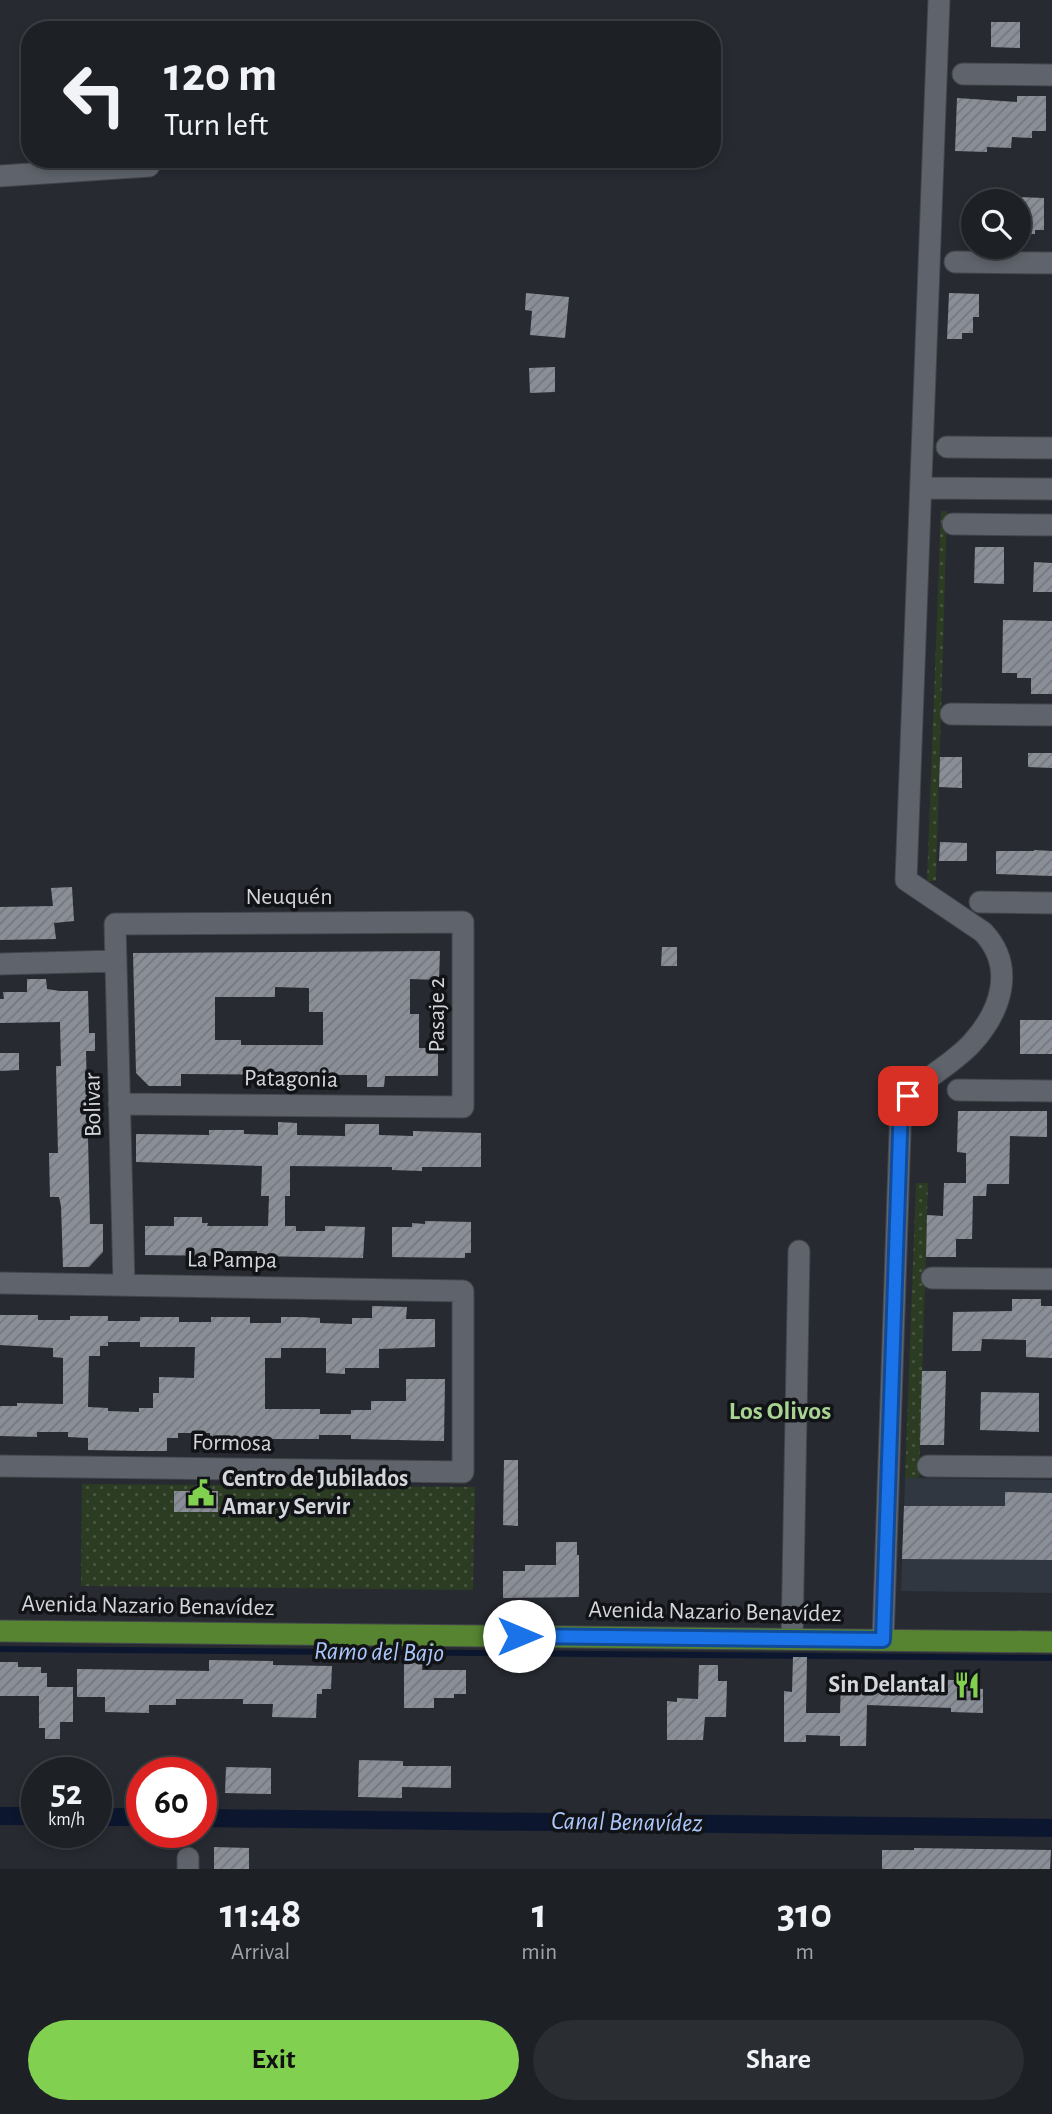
<!DOCTYPE html>
<html lang="en">
<head>
<meta charset="utf-8">
<style>
  body { margin:0; font-family:"Alegreya Sans",sans-serif; background:#2a2d32; color:#f1f3f6; height:100vh; display:flex; flex-direction:column; font-size:26px; white-space:nowrap }
  * { box-sizing:border-box; margin:0 }
  p { font-size:23px; color:#a0a3a7 }
  .icon { flex:none; width:38px; height:38px; fill:none; stroke:currentColor; stroke-width:2; stroke-linecap:round; stroke-linejoin:round }
  .map { position:relative; height:1869px; overflow:hidden }
  .drawer { display:flex; flex-direction:column; background:#1d2025; flex:1 }
  .drawer>* { flex:none }
  .banner { position:absolute; left:21px; top:21px; width:700px; height:147px; border-radius:28px; box-shadow:0 4px 10px #0003,0 0 0 2px #3b3e42; background:#1d2025; color:#f1f3f6; overflow:hidden }
  .tools { position:absolute; left:961px; top:189px; display:grid; gap:14px }
  .tools a { display:grid; place-items:center; width:70px; height:70px; border-radius:50%; background:#1d2025; box-shadow:0 4px 10px #0003,0 0 0 2px #3b3e42; font-size:35px }
  .speed { position:absolute; left:21px; top:1757px; display:flex; gap:14px; font-size:35px; font-weight:700; text-align:center }
  .speed>* { display:grid; place-content:center; width:91px; height:91px; border-radius:50%; background:#1d2025; box-shadow:0 4px 10px #0003,0 0 0 2px #3b3e42; line-height:1 }
  .speed small { font-size:18px; font-weight:400 }
  .speed .limit { border:10px solid #d22; background:#fff; color:#111 }
  .pin { position:absolute; display:grid; place-items:center; width:60px; height:60px; color:#fff; margin:-30px; border-radius:14px; box-shadow:0 4px 10px #0006 }
  .me { position:absolute; width:77px; margin:-38px; rotate:90deg; stroke-linejoin:round; filter:drop-shadow(0 0 5px #0008) }
  .turn { display:flex; align-items:center; gap:24px; height:147px; padding:0 28px; font-size:32px }
  .turn .icon { width:91px; height:91px; stroke-width:2.5 }
  .turn b { display:block; font-size:49px; line-height:60px }
  .eta { display:flex; justify-content:space-evenly; align-items:center; height:119px; text-align:center }
  .eta b { font-size:42px; font-weight:600; line-height:49px }
  .cta { display:flex; gap:14px; margin-top:auto; padding:14px 28px }
  .cta a { flex:1; height:80px; border-radius:42px; background:#81d050; color:#111; font-size:28px; font-weight:600; line-height:80px; text-align:center }
  .cta a+a { background:#2a2d32; color:#f1f3f6 }
  .map>svg:first-child { display:block }
  .built { fill:#313741 }
  .park { fill:url(#park-dots) }
  .water { fill:#0c172f }
  .lines { fill:none; stroke-linecap:round; stroke-linejoin:round }
  .stream { stroke:#0c172f; stroke-width:6 }
  .building { fill:url(#building-hatch); fill-rule:evenodd }
  .minor-casing { stroke:#43464b; stroke-width:23 }
  .major-casing { stroke:#43464b; stroke-width:23 }
  .minor { stroke:#5f636b; stroke-width:21 }
  .major { stroke:#568431; stroke-width:21 }
  .route-casing { stroke:#114b97; stroke-width:18 }
  .route { stroke:#1a73e8; stroke-width:12 }
  .labels { text-anchor:middle; dominant-baseline:central; stroke-width:7; stroke-linejoin:round; paint-order:stroke }
  .street-label { font-size:24px; fill:#d3d6da; stroke:#111316 }
  .poi-label { font-size:24px; font-weight:bold; fill:#d3d6da; stroke:#111316; text-anchor:start }
  .neighbourhood-label { font-size:26px; font-weight:bold; fill:#a8d392; stroke:#111316 }
  .water-label { font-size:26px; font-style:italic; fill:#abc6fb; stroke:#111316 }
</style>
</head>
<body>
<div class="map">
<svg width="1052" height="1869" viewBox="0 0 1052 1869">
  <defs>
    <pattern id="park-dots" width="8" height="8" patternUnits="userSpaceOnUse" patternTransform="scale(1.75)"><rect width="8" height="8" fill="#2b3c22"/><path d="M2 2h.1M6 6h.1" fill="none" stroke="#495742" stroke-width="1.8" stroke-linecap="round"/></pattern>
    <pattern id="building-hatch" width="6" height="6" patternUnits="userSpaceOnUse" patternTransform="scale(1.75)"><rect width="6" height="6" fill="#8a8f97"/><path d="M-1 1l2-2M0 6l6-6M5 7l2-2" fill="none" stroke="#74777d"/></pattern>
  </defs>
  <rect width="100%" height="100%" fill="#272a31"/>
  <!-- built -->
  <path class="built" d="M905 1478 1052 1480V1593L901 1591Z"/>
  <!-- park -->
  <path class="park" d="M941 511H947L936 881H927Z
    M916 1183H928L920 1445 919 1478H905Z
    M82 1484 475 1487 473 1590 81 1586Z"/>
  <!-- water -->
  <path class="water" d="M0 1807H37V1825H0Z
    M96 1808H142V1826H96Z
    M201 1809 1052 1819V1837L201 1827Z"/>
  <g class="lines">
    <!-- stream -->
    <path class="stream" d="M0 1649 1052 1658"/>
  </g>
  <!-- building -->
  <path class="building" d="M991 22H1020V48L991 47Z
    M1017 96H1046V131H1032V138L1012 137 1011 148 987 147V152L955 151 957 98 1017 102Z
    M1018 197 1044 198V230H1035V234H1018Z
    M526 293 569 297 565 338 530 335 532 311 525 310Z
    M949 293 979 294V317H973V333H962V339H947Z
    M555 367V392L530 393 529 368Z
    M975 547H1004V584L974 583Z
    M1034 562 1052 563V592H1033Z
    M1003 620 1052 621V694H1031V678H1017V673H1002Z
    M1028 753H1052V768L1028 767Z
    M940 757H962V788L939 787Z
    M940 842 967 843V861H939Z
    M1034 850 1052 851V876L996 874V851H1034Z
    M72 887 74 921 54 923 56 939 0 940V907L53 906 51 888Z
    M662 947H677V966H661Z
    M440 951 439 980 410 979V1014H419V1048H438V1076H385L384 1087H367V1075L181 1074V1086H149L136 1073 133 953ZM275 987 309 988V1012H323V1045H241V1040H215V997H275Z
    M27 979H46L47 989 60 991H88L89 1033H95V1051H86L90 1224H103V1252L89 1267H63L61 1206 59 1197H50L49 1153H58L56 1066H61L60 1022 0 1023V999H4L3 992H27Z
    M1020 1020H1052V1054H1020Z
    M0 1053H19V1070L0 1071Z
    M958 1111H1047V1137L1010 1136 1009 1184H987L986 1196H973L972 1239H956V1257H926L927 1215 943 1216 944 1183H966V1153L957 1152Z
    M278 1122 297 1123V1135L345 1136V1124H379V1135L413 1136V1131L481 1133V1167H422V1171L392 1170V1167L290 1166V1196H285V1226H296V1231H325V1226L365 1227 363 1258 257 1256V1251H227V1256L145 1255V1226H174V1217H202V1223H208L207 1226H268L269 1196H261L262 1166 136 1162V1134L209 1135V1130H244V1134L278 1135Z
    M425 1221 471 1222V1253H465V1258L392 1257V1227H412V1223L425 1224Z
    M1012 1299H1041V1306H1052V1358L1026 1357V1340L982 1339 981 1351H952L953 1312 1012 1311Z
    M372 1306 407 1307 406 1319H435V1347L379 1349V1368H345V1374L326 1373V1348H281V1358H265V1409H320V1414H351V1410H371V1401H406V1379H445L444 1441 351 1439V1435H319V1439H210V1433H178V1438H167V1451H143L88 1450V1438L68 1437V1432H37V1437L0 1436V1406H17V1403L63 1404V1358L53 1357V1348L0 1345V1315H38V1320H70V1316H108V1321H140V1317H179V1322H211V1317H250V1323H281V1317H300L320 1318V1323L352 1324V1318H372ZM108 1342H140V1347H195L194 1378 159 1377V1393H153V1408H139V1412L108 1411V1408L88 1407 89 1356H100V1346H108Z
    M922 1371H946L944 1445H920Z
    M981 1392 1039 1393V1432L980 1430Z
    M504 1460H518V1526L503 1525Z
    M174 1491H218V1512H174Z
    M1005 1492 1052 1493V1560L902 1559 904 1506H1005Z
    M556 1542H577V1555H579V1597L503 1598V1571H525V1565H556Z
    M793 1657H807L806 1713H840L841 1683 913 1684 914 1678 971 1681V1688L983 1689V1713L951 1712V1708L867 1705 866 1746H840V1736L806 1735V1742H784V1691L792 1692Z
    M209 1660 273 1661V1665L332 1666 331 1689H322V1694H317L316 1718 272 1717 273 1704H243V1699H176V1705H149V1713L105 1712V1697H77V1669L209 1671Z
    M0 1662H18V1667H41V1673H47V1687H73V1722H60V1739H45V1728H39V1696H0Z
    M404 1662H423L422 1670H466V1694H454V1698H434V1708H404Z
    M699 1665H718V1681H727L726 1717H705L703 1740H667V1701L677 1702V1698L698 1699Z
    M359 1760 403 1761V1766H451V1788L402 1787V1798L358 1797Z
    M226 1767 271 1768V1794L225 1793Z
    M214 1847 249 1848V1869H214Z
    M914 1848 1051 1850 1050 1869H882V1850H914Z"/>
  <g class="lines">
    <!-- minor casing -->
    <g class="minor-casing">
      <path id="minor" d="M963 74 1052 75
        M0 176 149 166
        M955 262 1052 263
        M947 447 1052 448
        M921 488 1052 489
        M953 524 1052 525
        M951 714 1052 715
        M980 902 1052 903
        M0 964 116 961
        M958 1090 1052 1091
        M119 1104 463 1107V922L115 924 124 1285
        M932 1278 1052 1279
        M0 1283 463 1291V1472L0 1466
        M928 1466 1052 1467
        M792 1639 799 1251
        M883 1640 901 1103C921 1079 951 1066 972 1043 1001 1011 1016 967 983 932L906 880 939 0
        M188 1869V1858"/>
    </g>
    <!-- major casing -->
    <g class="major-casing">
      <path id="major" d="M0 1631 1052 1642"/>
    </g>
    <!-- minor -->
    <use href="#minor" class="minor"/>
    <!-- major -->
    <use href="#major" class="major"/>
  </g>
  <g class="lines">
    <!-- route casing -->
    <g class="route-casing">
      <path id="route" d="M519 1636 883 1640 901 1103 908 1096"/>
    </g>
    <!-- route -->
    <use href="#route" class="route"/>
  </g>
  <!-- icons -->
  <defs>
    <g id="civic-bare" transform="scale(2.1)"><path d="M-.6-6.5H3V-4.5H.6V-3L4-1V1h2V6H-6V1h2V-1L-.6-3ZM-1.2 2.5V6h2.4V2.5Z" fill="#81d050" stroke="#111316" stroke-width="2.5" paint-order="stroke"/></g>
    <g id="restaurant-bare" transform="scale(2.1)"><path d="M-5-6h1v4h1v-4h1v4h1v-4h1v5L-1.5 .5V6h-2V.5L-5-1ZM5-6V6H3V1.5H1.5Q1.5-4 5-6Z" fill="#81d050" stroke="#111316" stroke-width="2.5" paint-order="stroke"/></g>
  </defs>
  <g fill-rule="evenodd">
    <use href="#civic-bare" x="201" y="1493"/>
    <use href="#restaurant-bare" x="967" y="1685"/>
  </g>
  <g class="labels">
    <!-- street labels -->
    <g class="street-label">
      <text x="289" y="897">Neuquén</text>
      <text transform="translate(437 1015) rotate(-90)">Pasaje 2</text>
      <text transform="translate(291 1079) rotate(1)">Patagonia</text>
      <text transform="translate(93 1105) rotate(-91)">Bolivar</text>
      <text transform="translate(232 1260) rotate(1)">La Pampa</text>
      <text transform="translate(232 1443) rotate(1)">Formosa</text>
      <text transform="translate(148 1606) rotate(1)">Avenida Nazario Benavídez</text>
      <text transform="translate(715 1612) rotate(1)">Avenida Nazario Benavídez</text>
    </g>
    <!-- poi labels -->
    <g class="poi-label">
      <text x="222" y="1479">Centro de Jubilados<tspan x="222" dy="28">Amar y Servir</tspan></text>
      <text x="946" y="1685" text-anchor="end">Sin Delantal</text>
    </g>
    <!-- neighbourhood labels -->
    <g class="neighbourhood-label">
      <text x="780" y="1411">Los Olivos</text>
    </g>
    <!-- water labels -->
    <g class="water-label">
      <text transform="translate(379 1652) rotate(1)">Ramo del Bajo</text>
      <text transform="translate(627 1822) rotate(1)">Canal Benavídez</text>
    </g>
  </g>
</svg>
<div class="tools">
<a><svg class="icon" aria-label="search" viewBox="0 0 24 24"><circle cx="10" cy="10" r="6"/><path d="M15 15l6 6"/></svg></a>
</div>
<div class="speed"><div>52<small>km/h</small></div><div class="limit">60</div></div>
<div class="pin" style="left:908px;top:1096px;background:#d93025"><svg class="icon" aria-label="arrive" viewBox="0 0 24 24"><path d="M6 21V4h12l-3 4 3 4H6"/></svg></div>
<svg class="me" style="left:519px;top:1636px" viewBox="-20 -20 40 40"><circle r="19" fill="#fff"/><path d="M0-13L10 11 0 6-10 11z" fill="#1a73e8"/></svg>
<div class="banner">
<div class="turn"><svg class="icon" aria-label="left" viewBox="0 0 24 24"><path d="M17 20v-9H6M10 6l-5 5 5 5"/></svg><div><b>120 m</b>Turn left</div></div>
</div>
</div>
<section class="drawer">
<div class="eta">
<div><b>11:48</b><p>Arrival</p></div>
<div><b>1</b><p>min</p></div>
<div><b>310</b><p>m</p></div>
</div>
<div class="cta"><a>Exit</a><a>Share</a></div>
</section>
</body>
</html>
